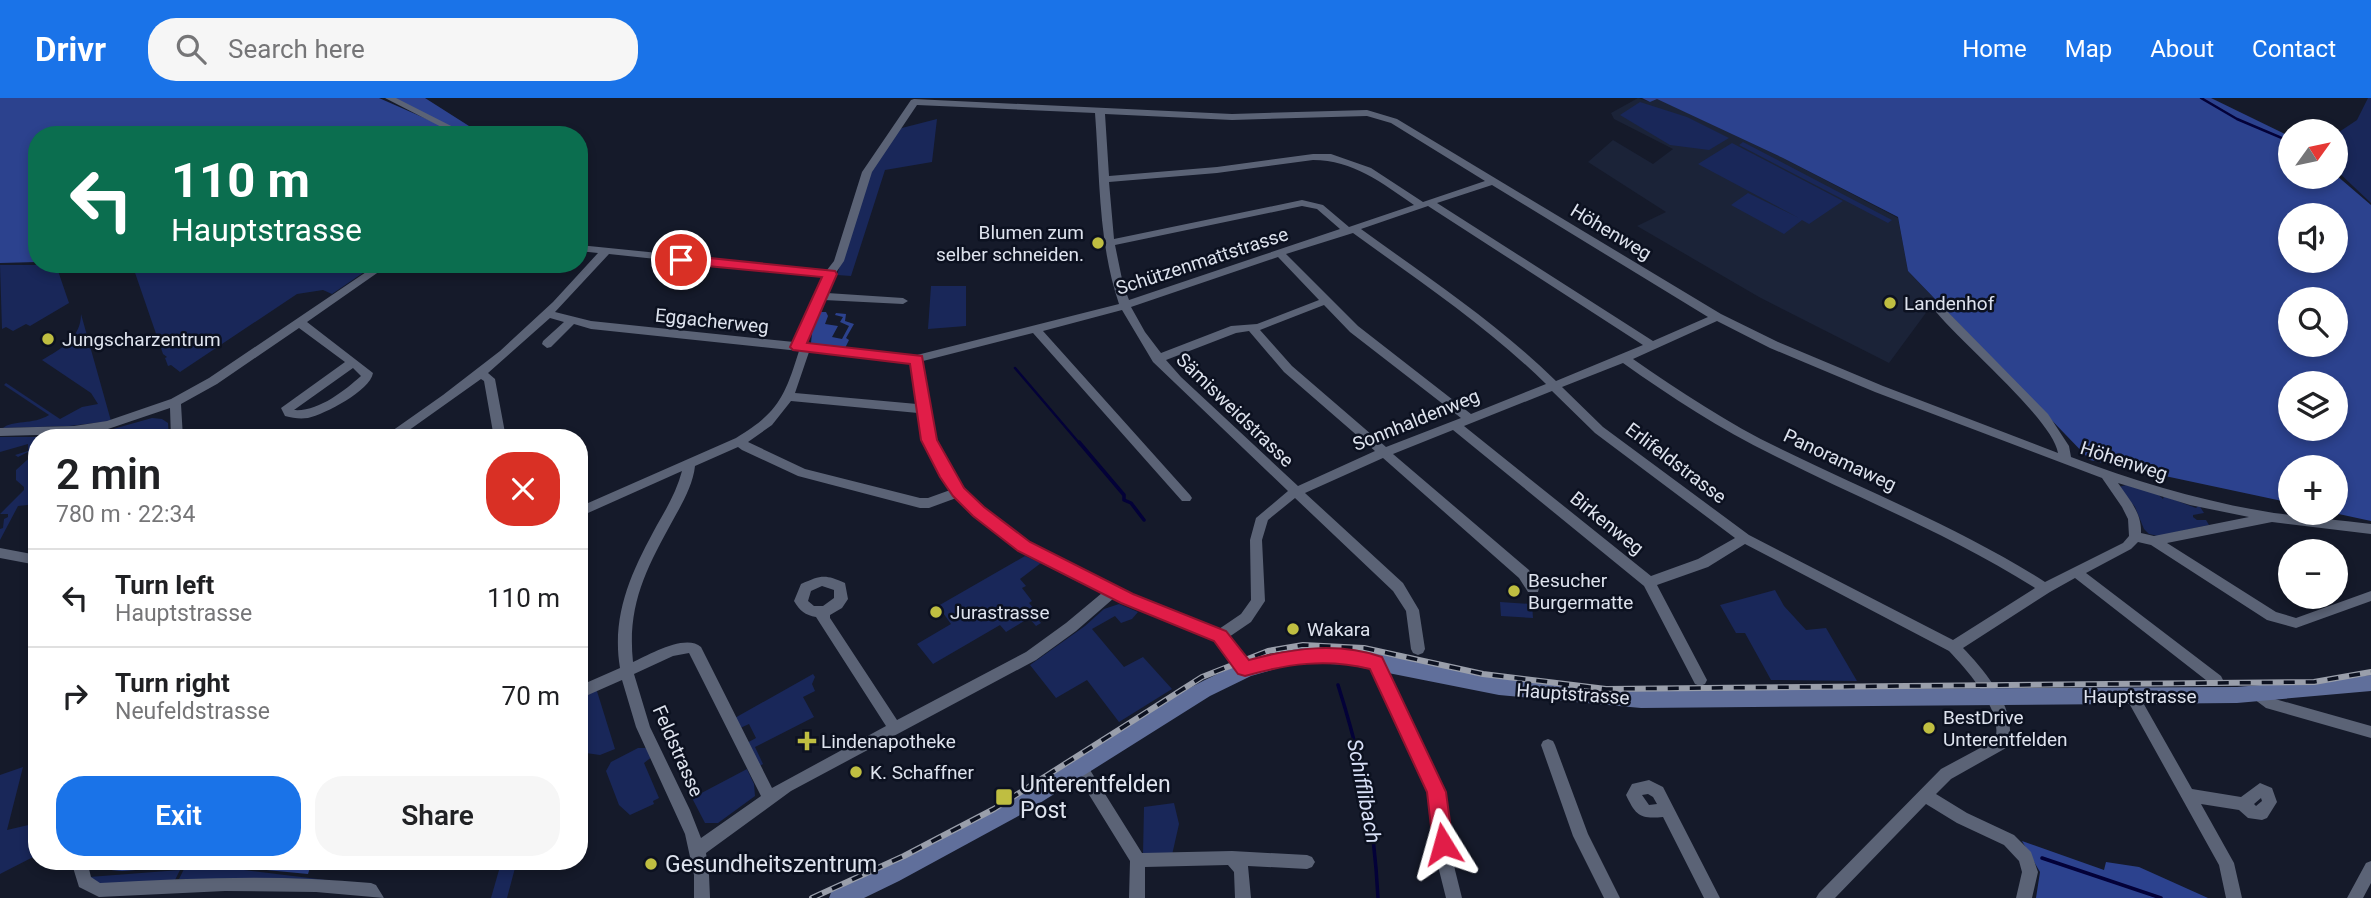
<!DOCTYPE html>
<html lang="en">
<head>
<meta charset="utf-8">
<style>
  body { margin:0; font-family:Roboto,sans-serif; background:#f6f6f6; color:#202124; height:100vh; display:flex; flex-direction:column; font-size:26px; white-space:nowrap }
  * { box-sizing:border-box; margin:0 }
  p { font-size:23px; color:#757577 }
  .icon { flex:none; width:38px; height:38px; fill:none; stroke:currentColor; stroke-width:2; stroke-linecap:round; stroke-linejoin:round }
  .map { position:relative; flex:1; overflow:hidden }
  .details { position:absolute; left:28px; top:331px; width:560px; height:441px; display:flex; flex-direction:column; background:#fff; border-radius:28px; box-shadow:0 4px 10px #0003 }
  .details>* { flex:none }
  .hud { position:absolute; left:28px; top:28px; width:560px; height:147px; border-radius:28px; box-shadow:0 4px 10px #0003; background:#0b6e4f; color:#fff; overflow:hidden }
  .needle { width:46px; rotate:57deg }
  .buttons { position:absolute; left:2278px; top:21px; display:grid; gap:14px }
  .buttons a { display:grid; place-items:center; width:70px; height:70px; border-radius:50%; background:#fff; box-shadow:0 4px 10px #0003; font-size:35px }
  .pin { position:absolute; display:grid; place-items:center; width:60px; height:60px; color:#fff; margin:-30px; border:4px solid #fff; border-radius:50%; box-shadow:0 2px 7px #0007 }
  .me { position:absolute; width:77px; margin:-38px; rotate:352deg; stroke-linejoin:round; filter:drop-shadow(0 0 5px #0008) }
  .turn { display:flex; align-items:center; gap:24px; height:147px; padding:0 28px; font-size:32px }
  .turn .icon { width:91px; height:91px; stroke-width:2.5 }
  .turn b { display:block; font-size:49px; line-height:60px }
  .round { display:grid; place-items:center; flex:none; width:74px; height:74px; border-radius:28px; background:#f6f6f6 }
  .overview { display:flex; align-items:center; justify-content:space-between; height:119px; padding:0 28px }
  h1 { font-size:42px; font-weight:600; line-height:52px }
  .cta { display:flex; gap:14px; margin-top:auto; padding:14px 28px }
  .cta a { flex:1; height:80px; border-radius:28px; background:#1a73e8; color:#fff; font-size:28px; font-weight:600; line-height:80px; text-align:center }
  .cta a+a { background:#f6f6f6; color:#202124 }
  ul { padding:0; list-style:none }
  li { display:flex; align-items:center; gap:21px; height:98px; padding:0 28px; border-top:2px solid #e0e0e0 }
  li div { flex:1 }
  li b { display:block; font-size:26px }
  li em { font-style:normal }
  header { display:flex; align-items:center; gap:42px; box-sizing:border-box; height:98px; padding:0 35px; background:#1a73e8; color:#fff }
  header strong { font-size:33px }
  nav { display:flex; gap:38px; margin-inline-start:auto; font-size:24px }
  .search { width:490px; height:63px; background:#f6f6f6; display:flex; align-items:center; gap:18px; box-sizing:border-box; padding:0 24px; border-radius:28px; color:#757577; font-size:26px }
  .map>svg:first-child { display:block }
  .built { fill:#1b2338 }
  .green { fill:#192759 }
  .forest { fill:#2c428e; fill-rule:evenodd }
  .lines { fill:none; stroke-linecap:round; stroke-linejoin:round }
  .stream-far1 { stroke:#030138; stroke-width:2.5 }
  .stream { stroke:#030138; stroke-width:3.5 }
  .minor { fill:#5b6376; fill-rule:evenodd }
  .secondary { fill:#606f9b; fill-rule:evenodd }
  .rail-casing { stroke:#9a9fab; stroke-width:6 }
  .rail { stroke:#0c1120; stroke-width:3.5; stroke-dasharray:11; stroke-linecap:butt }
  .route { fill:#e11d48; stroke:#92132f; stroke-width:2 }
  .poi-dot { fill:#bfbe41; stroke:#0c1120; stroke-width:2.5 }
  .labels { text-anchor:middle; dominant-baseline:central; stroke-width:5; stroke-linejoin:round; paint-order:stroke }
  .poi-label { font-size:19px; fill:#dee3ee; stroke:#0c1120; text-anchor:start }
  .street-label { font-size:19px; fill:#dee3ee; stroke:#0c1120 }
  .water-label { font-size:21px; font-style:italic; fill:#d9e1f8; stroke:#0c1120 }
  .near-poi-label { font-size:23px; fill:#dee3ee; stroke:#0c1120; text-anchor:start }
</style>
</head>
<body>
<header>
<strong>Drivr</strong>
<div class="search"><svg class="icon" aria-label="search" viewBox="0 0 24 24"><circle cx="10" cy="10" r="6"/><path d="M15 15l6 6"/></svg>Search here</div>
<nav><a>Home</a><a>Map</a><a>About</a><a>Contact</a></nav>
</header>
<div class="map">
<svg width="2371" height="800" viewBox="0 0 2371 800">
  <rect width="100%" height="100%" fill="#151a2a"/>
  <!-- built -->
  <path class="built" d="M1638 0 1650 4 1656 0 1783 60 1898 120 1908 173 1949 216 1928 212 1889 265 1759 199 1637 128 1666 114 1588 64 1613 42 1653 66 1673 51 1614 21 1611 15Z"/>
  <!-- green -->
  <path class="green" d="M2368 0H2371V105L2336 72V36L2357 22Z
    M1640 4 1687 19 1729 40 1709 52 1670 47 1620 17Z
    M937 21 932 64 885 72 851 178 837 177 869 77 898 31Z
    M1743 44 1892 122 1888 125 1739 47Z
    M1732 45 1843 103 1809 126 1802 122 1784 136 1731 107 1748 95 1799 120 1698 66Z
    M132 166H376L332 196 323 192 297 196 180 274 171 267 168 268 165 260 167 259 163 256Z
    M0 167H56L69 205 30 228 26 226 13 233 6 229 2 231Z
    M931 188H966V228L928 231Z
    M81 216 111 323 69 328 3 330C12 322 33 327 49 317L4 287 6 285 60 321 82 309 98 306 91 295 42 262C61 251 81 240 81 216Z
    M152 320 162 321 168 325 169 339H52L113 331Z
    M0 339H37L32 352 18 359 15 357 28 353V346L0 354Z
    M37 353 30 369 37 367V406L18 408 0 442V431L3 430 4 421 8 419V416H0L24 392V389L16 382V372Z
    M2126 387 2158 396 2163 401 2164 398 2196 410 2199 407 2204 415 2193 417V419L2197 422H2206L2209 427 2158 438 2149 436 2144 431 2135 409 2119 389Z
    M1025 458 1041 465 1020 481 1026 488 1022 490 1032 503 1029 505 1037 514 1034 517 1041 525 1036 528 1029 520 1006 534 1000 527 933 566 917 546 951 526 938 508Z
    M1775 492 1784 508 1806 532 1826 530 1857 583 1771 582 1745 535H1736L1720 507Z
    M1500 504 1532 506 1533 520 1501 518Z
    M1119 506 1138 514 1132 521 1121 525 1115 518 1092 531 1124 569 1143 559 1172 591 1119 624 1087 582 1056 600 1030 567 1085 528 1104 511Z
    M813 576 815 579 812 586 815 593 803 599 814 619 755 649 763 666 756 670 745 646 756 640 749 626 738 631 733 621Z
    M596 590 615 651 600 657 586 655 579 637V598Z
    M638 650H648L653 658 644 665 659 700 653 703 654 706 630 717 619 707 606 673 611 664Z
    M23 669 7 732 37 725V757L0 776V677Z
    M747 671 754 686 755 698 718 725H705L692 700Z
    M1174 705 1179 726 1172 757H1143L1144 709Z
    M212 768 326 782 179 781 184 771Z
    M515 770 507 800H491L499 772Z
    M180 772 175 782 99 787 89 779Z"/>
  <!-- forest -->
  <path class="forest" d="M0 0H379L463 37H37V164L0 165Z
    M386 0H425L469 28 462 34Z
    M1642 0H2211L2291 39V79L2336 77 2371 107V423L2334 415 2336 369H2291V405L2090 362 1908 173 1898 119 1783 60 1657 1 1650 4ZM2291 117H2336V163H2291ZM2291 201H2336V247H2291ZM2291 285H2336V331H2291Z
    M819 214H826L828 218 825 226 838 228 832 239 842 241 849 228 840 224 843 219 835 217 836 215 846 216 845 223 854 226 846 240 849 242 844 252 811 245 813 225Z
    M2022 743 2104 772 2106 764 2139 769 2208 800H2036L2040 774Z
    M95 763H312L308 776 256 771 231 765 122 773 111 772Z"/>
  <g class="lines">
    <!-- stream-far1 -->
    <path class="stream-far1" d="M2201 0 2237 21 2291 44
      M1015 270 1080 346"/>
    <!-- stream -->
    <path class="stream" d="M1079 344 1124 397V402L1131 405 1144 422
      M1338 587C1362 663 1374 721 1378 800
      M2042 760 2161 800"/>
    <!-- minor -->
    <path class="minor" d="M385 0H396L469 37H457Z
      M914 1 1232 16 1367 12 1397 21 1721 216 1778 244 1883 288 2058 355C2053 321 1957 242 1933 210L1934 208H1942L2048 316 2069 348 2071 359C2136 384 2205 404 2274 415 2306 419 2339 422 2371 426V436L2272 424 2167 445 2276 514 2296 520 2371 493V503L2296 530 2267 522 2151 447 2138 444 2131 451 2086 475 2221 578 2223 582 2221 586 2216 588 2211 586 2075 480 2050 494 1963 550C1986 574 2022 616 2006 650L1951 681 1936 696 1967 715 2014 737 2031 754 2038 774 2032 800H2016L2022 774 2019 763 2004 747 1957 725 1926 706 1835 800H1816L1819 795 1941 671 1995 642C2004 613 1968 573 1949 553L1745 446 1708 469 1657 487 1707 582 1705 586 1700 588 1695 586 1644 488 1453 332 1393 356 1529 472 1539 490 1538 494H1528L1519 480 1383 360 1305 395 1403 485 1419 512 1425 551 1423 555 1418 557 1413 555 1411 551 1406 513 1393 493 1295 400 1268 422 1262 442 1265 503 1251 524 1229 539 1250 567 1252 571 1250 575 1245 577 1240 575 1222 549 1207 537 1114 500 1076 533 1036 562 791 693 706 755 709 777 710 800H694V777L685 736 636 629 622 582 579 601V588L620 570C611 516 632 473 657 427 667 410 677 392 682 373L579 419V409L736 340C778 315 785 298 799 253L591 231 574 226 551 249 547 250 542 246 543 243 564 224 550 220 488 275 495 281 506 340H494L484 283 481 281 398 340H382L443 297 500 253 553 204 598 155 579 153V147L827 172 834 163 862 74 911 2ZM917 7 1095 15C1100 79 1098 144 1119 206L917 257 805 246 824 202 903 206 908 203 903 200 827 195 835 176 844 163 872 74ZM1105 16 1232 22 1367 18 1391 25 1485 83 1423 104 1371 70 1331 56H1313L1217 69 1109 78ZM1313 62C1353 62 1382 85 1414 107L1349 129 1323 107 1302 102 1114 141 1109 84 1217 75ZM1492 87 1708 219 1653 243 1437 105ZM1302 108 1317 111 1340 131 1129 202 1123 186 1115 147ZM1428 108 1643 247 1556 283C1497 225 1427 179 1361 131ZM1353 135C1419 183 1488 229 1546 286L1471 316 1358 228 1286 156ZM609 156 824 179 794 244 591 223 555 214ZM1278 159 1319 202 1257 226 1231 228 1161 255 1145 234 1131 209ZM1324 207 1350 234 1461 320 1386 349 1292 268 1260 232ZM1122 212 1153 264 1288 393 1256 420 1250 442 1251 502 1241 516 1219 531C1199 520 1176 516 1155 507 1080 475 980 434 943 356 930 326 927 295 923 263L1033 235 1182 403H1190L1192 400 1190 397 1043 233ZM1717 223 1770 250 1875 294 2102 380 2122 409 2128 421 2129 438 2123 445 2045 484C1962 431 1871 395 1783 352 1730 327 1681 294 1633 261ZM1249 233 1284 274 1375 353 1298 388 1181 279 1166 262 1236 235ZM809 254 912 264 917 306 795 295ZM1623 265C1671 299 1720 331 1773 357 1861 402 1952 437 2035 490L1953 542 1749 437 1603 329 1562 289ZM1552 293 1595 335 1735 440 1698 461 1651 478 1464 328ZM791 303 918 315 932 357 953 391 928 400H920L805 371 748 344 772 327ZM738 349 742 352 798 378 920 410H929L959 399C967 408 975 418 985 426 1019 456 1061 476 1102 495L1066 525 1026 554 897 622 830 520V517L842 510 848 501 845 485C825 476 821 477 801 486L794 503C800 513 805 517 816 519L886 628 772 690 701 549C686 535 648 557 633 564 627 507 646 471 673 422 682 406 693 387 695 368ZM2118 385 2190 407 2249 419 2154 438 2141 435C2142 415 2129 401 2118 385ZM822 488 834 492V500L823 508H814L808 503 811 493ZM689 555 761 698 701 740 690 712 650 629 634 576 673 558Z
      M378 166H390L307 224 373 275C370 293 325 316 308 320 299 321 293 320 285 318L281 310 345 264 299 230 217 286 181 306 183 340H171L170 310 108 331 74 336 0 338V330L74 328 107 323 171 301 209 280ZM353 270 361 278C344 293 318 314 294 312Z
      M0 450 37 457V467L0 460Z
      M1376 559 1381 561 1443 694 1455 772 1462 800H1446L1439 772 1429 694 1369 565 1371 561Z
      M2259 591 2275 601 2371 628V640L2266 610 2254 601 2252 597 2254 593Z
      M2132 592 2137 594 2192 691 2241 699 2260 685 2272 690 2277 704 2267 720 2262 722 2248 720 2239 712 2201 706 2234 765 2242 800H2226L2219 767 2125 598 2127 594ZM2261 700 2262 703 2256 708 2254 706Z
      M1548 641 1553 643 1555 647 1588 736 1620 800H1604L1573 738 1541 647 1543 643Z
      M1080 663 1085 664 1142 755 1232 753 1307 757 1312 759 1315 764 1312 769 1307 771 1248 768 1251 800H1235L1234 774 1228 767 1145 769V800H1129L1130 763 1075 674 1073 669 1075 664Z
      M1649 682 1663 689 1720 800H1704L1663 719C1640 721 1636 718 1626 697L1632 686ZM1648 696 1653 699 1657 706 1649 707 1642 697Z
      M71 763H87L91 779 100 785C191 780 280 776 371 785L376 787 384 800 316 794 225 793 99 799 79 789Z
      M2371 763V785L2363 800H2347L2366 765Z"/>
    <!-- secondary -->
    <path class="secondary" d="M1312 549 1365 553 1499 580 1641 592 2237 589 2371 577V593L2237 605 1641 610 1499 597 1348 567 1312 565 1289 567 1251 578 1210 598 1024 715 899 783 864 800H829L832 792C904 759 975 722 1044 681 1128 631 1211 559 1312 549Z"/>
    <!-- rail casing -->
    <g class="rail-casing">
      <path id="rail" d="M812 800 904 758 994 711 1202 579 1268 553 1303 547 1364 550 1483 576 1606 591 2314 584 2371 574"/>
    </g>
    <!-- rail -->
    <use href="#rail" class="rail"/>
  </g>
  <!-- route -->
  <path class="route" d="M681 157 835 173 837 176 807 245 922 258 937 342 964 390 984 409 1030 444 1133 496 1226 533 1249 562C1293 550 1338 544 1382 559L1446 694 1453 746 1450 752 1443 755 1436 752 1433 746 1427 694 1370 571C1326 560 1287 566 1245 578L1238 576 1214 543 1121 505 1018 453 973 418 953 398 940 379 921 342 910 266 793 252 790 249 822 179 676 165V159Z"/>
  <!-- markers -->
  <g class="poi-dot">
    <circle cx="1098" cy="145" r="7"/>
    <circle cx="1890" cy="205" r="7"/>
    <circle cx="48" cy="241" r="7"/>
    <circle cx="1514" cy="493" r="7"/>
    <circle cx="936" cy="514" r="7"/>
    <circle cx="1293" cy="531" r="7"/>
    <circle cx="1929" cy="630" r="7"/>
    <path d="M803.5 632.5h7v7h7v7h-7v7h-7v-7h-7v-7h7z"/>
    <circle cx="856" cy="674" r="7"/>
    <rect x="995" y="690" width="18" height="18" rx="3.5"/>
    <circle cx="651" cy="766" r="7"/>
  </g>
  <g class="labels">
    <!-- poi labels -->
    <g class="poi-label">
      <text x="1084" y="134" text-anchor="end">Blumen zum<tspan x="1084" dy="22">selber schneiden.</tspan></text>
      <text x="1904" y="205">Landenhof</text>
      <text x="62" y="241">Jungscharzentrum</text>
      <text x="1528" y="482">Besucher<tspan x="1528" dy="22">Burgermatte</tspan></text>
      <text x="950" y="514">Jurastrasse</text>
      <text x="1307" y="531">Wakara</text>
      <text x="1943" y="619">BestDrive<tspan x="1943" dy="22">Unterentfelden</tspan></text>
      <text x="821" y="643">Lindenapotheke</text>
      <text x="870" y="674">K. Schaffner</text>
    </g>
    <!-- street labels -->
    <g class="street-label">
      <text transform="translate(1611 134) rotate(31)">Höhenweg</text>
      <text transform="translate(1202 163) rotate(-18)">Schützenmattstrasse</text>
      <text transform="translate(712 223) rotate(6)">Eggacherweg</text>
      <text transform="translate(1235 312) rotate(44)">Sämisweidstrasse</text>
      <text transform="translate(1416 322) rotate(-22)">Sonnhaldenweg</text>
      <text transform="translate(1840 362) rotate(25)">Panoramaweg</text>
      <text transform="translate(2124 363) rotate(18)">Höhenweg</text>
      <text transform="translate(1676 365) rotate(37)">Erlifeldstrasse</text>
      <text transform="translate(1607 425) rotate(39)">Birkenweg</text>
      <text transform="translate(1573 596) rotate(4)">Hauptstrasse</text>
      <text x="2140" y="598">Hauptstrasse</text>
      <text transform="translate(678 653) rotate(66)">Feldstrasse</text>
    </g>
    <!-- water labels -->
    <g class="water-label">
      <text transform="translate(1364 693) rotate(79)">Schifflibach</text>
    </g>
    <!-- near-poi labels -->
    <g class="near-poi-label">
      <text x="1020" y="686">Unterentfelden<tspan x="1020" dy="26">Post</tspan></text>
      <text x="665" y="766">Gesundheitszentrum</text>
    </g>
  </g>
</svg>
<div class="buttons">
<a><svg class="needle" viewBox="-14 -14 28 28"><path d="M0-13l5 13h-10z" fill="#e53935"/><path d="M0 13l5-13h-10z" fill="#757577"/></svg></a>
<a><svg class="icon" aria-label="sound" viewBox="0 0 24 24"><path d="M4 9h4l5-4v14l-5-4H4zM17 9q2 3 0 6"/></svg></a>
<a><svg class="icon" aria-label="search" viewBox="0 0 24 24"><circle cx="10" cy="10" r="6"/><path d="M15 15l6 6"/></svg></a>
<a><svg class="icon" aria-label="layers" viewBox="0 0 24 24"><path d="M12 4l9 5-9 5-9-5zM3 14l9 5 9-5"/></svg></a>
<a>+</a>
<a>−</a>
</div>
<div class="pin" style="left:681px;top:162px;background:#d93025"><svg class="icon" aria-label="arrive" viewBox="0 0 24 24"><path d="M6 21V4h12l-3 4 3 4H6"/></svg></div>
<svg class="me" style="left:1443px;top:746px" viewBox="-20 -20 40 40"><path d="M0-17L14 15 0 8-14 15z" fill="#e11d48" stroke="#fff" stroke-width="4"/></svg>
<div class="hud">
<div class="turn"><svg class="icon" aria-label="left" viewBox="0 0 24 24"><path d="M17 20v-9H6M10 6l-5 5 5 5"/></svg><div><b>110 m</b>Hauptstrasse</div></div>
</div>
<section class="details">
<div class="overview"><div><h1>2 min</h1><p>780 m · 22:34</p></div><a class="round" style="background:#d93025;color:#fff"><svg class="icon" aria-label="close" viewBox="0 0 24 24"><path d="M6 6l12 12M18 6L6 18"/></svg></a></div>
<ul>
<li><svg class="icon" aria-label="left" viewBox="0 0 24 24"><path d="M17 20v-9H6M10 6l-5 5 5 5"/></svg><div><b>Turn left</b><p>Hauptstrasse</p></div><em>110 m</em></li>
<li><svg class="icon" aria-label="right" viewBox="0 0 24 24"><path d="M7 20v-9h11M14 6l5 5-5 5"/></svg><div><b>Turn right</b><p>Neufeldstrasse</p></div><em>70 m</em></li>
</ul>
<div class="cta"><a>Exit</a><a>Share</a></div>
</section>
</div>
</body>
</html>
